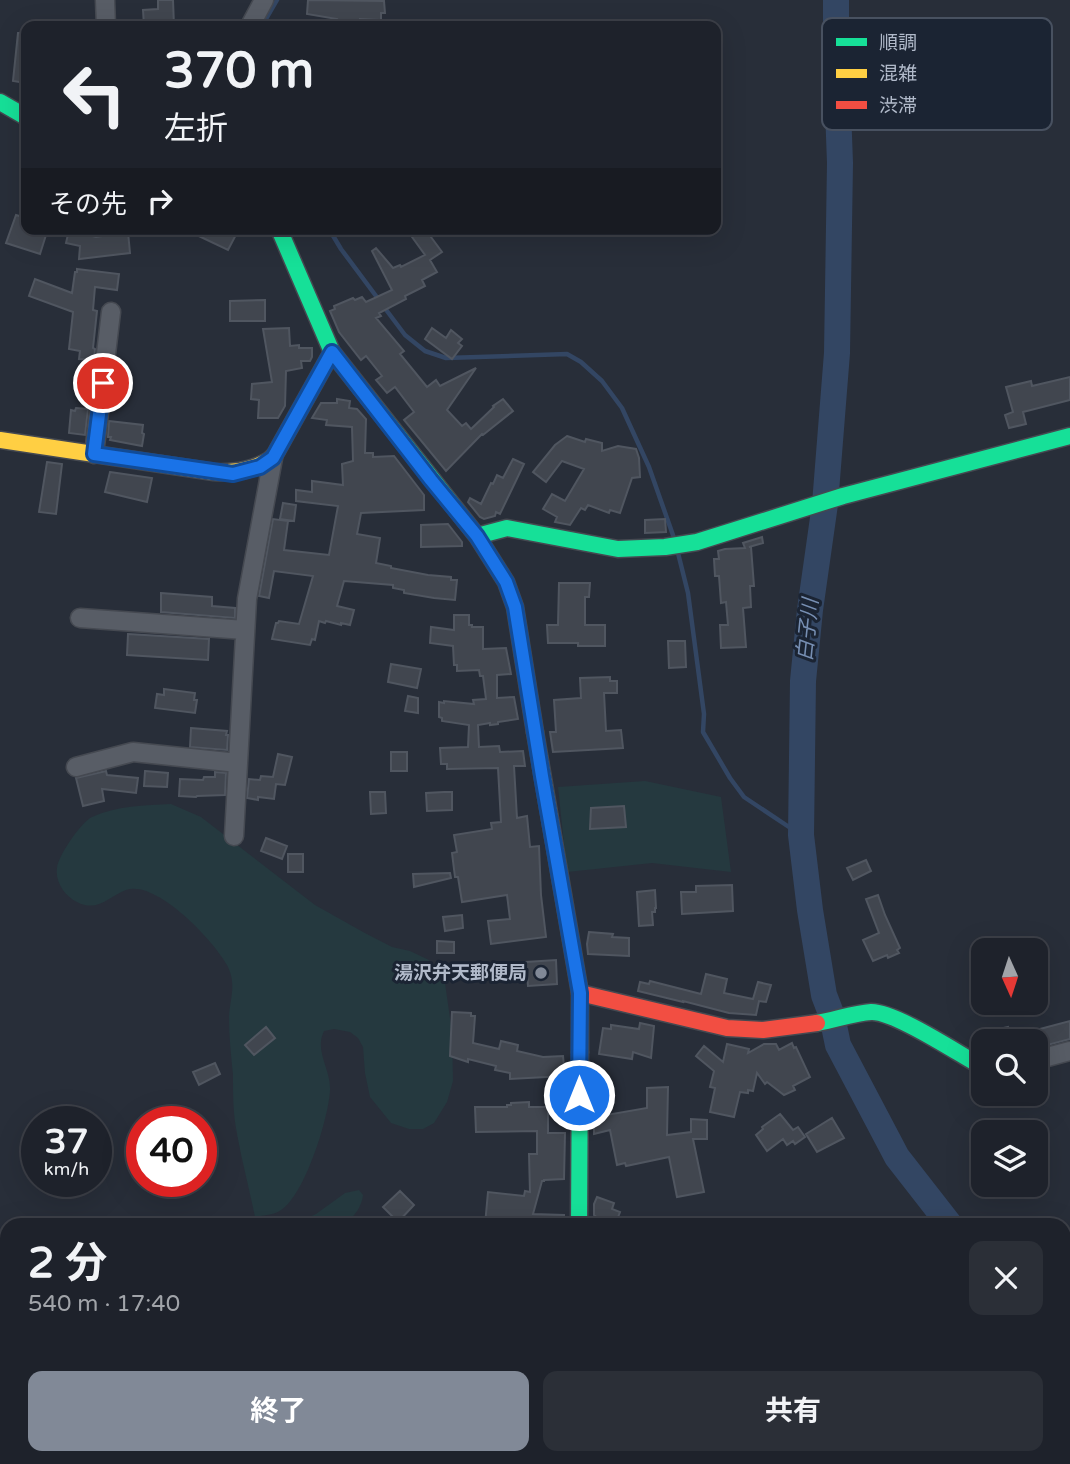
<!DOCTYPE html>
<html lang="ja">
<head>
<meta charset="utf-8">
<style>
  body { margin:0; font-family:"Varela Round","Noto Sans JP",sans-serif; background:#2b2f37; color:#f1f3f6; height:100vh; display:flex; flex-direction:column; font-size:26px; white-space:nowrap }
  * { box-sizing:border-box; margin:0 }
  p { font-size:23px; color:#a1a4a9 }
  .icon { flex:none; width:38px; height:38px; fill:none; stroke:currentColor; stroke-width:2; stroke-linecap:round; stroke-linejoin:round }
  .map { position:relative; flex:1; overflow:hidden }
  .side { position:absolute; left:0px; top:1218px; width:1071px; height:247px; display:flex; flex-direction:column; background:#1e222b; border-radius:21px 21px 0 0; box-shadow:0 7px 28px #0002,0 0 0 2px #3c3f47 }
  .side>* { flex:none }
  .top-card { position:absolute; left:21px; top:21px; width:700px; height:214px; border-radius:14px; box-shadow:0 7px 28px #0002,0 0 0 2px #3c3f47; background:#1e222b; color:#f1f3f6; overflow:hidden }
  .needle { width:46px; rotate:177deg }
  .tools { position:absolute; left:971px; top:938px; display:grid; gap:14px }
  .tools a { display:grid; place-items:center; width:77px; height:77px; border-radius:14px; background:#1e222b; box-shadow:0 7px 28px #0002,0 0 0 2px #3c3f47; font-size:35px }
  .speed { position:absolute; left:21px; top:1106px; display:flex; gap:14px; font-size:35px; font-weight:700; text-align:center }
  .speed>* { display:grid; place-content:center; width:91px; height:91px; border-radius:50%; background:#1e222b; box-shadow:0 7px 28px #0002,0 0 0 2px #3c3f47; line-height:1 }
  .speed small { font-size:18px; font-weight:400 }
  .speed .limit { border:10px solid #d22; background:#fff; color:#111 }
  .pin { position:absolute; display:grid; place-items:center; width:60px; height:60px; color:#fff; margin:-30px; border:4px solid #fff; border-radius:50%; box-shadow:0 2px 7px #0007 }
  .me { position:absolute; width:77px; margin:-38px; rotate:0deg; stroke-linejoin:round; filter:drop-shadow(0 0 5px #0008) }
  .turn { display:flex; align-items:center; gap:24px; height:147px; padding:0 28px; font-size:32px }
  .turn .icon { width:91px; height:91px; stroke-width:2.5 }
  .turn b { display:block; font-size:49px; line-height:60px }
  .then { display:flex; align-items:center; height:66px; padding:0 28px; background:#0003; gap:14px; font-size:26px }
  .round { display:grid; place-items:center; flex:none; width:74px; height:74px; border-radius:14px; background:#2b2f37 }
  .head { display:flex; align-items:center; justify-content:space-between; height:119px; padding:0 28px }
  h1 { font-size:42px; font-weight:700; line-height:52px }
  .button { display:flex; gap:14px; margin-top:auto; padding:14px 28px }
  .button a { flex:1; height:80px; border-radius:14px; background:#818997; color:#fff; font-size:28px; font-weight:700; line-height:80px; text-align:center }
  .button a+a { background:#2b2f37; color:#f1f3f6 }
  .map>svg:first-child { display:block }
  .green { fill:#25393f }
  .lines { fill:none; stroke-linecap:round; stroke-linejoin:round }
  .stream { stroke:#334663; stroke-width:4.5 }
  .river { stroke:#334663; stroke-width:26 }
  .building { fill:#41464f; stroke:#505660; stroke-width:2 }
  .street-casing { stroke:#454951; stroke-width:21 }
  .fast-casing { stroke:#454951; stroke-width:19 }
  .slow-casing { stroke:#454951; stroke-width:19 }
  .jam-casing { stroke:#454951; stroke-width:19 }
  .street { stroke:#585d66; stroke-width:18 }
  .fast { stroke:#16e098; stroke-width:16 }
  .slow { stroke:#ffcf43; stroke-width:16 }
  .jam { stroke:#f24e42; stroke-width:16 }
  .route-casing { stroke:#114b97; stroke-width:18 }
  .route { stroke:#1a73e8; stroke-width:12 }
  .poi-dot { fill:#818997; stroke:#1b2433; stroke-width:2.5 }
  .labels { text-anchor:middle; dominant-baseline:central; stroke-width:6; stroke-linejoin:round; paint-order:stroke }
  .poi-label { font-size:19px; font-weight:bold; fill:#b1baca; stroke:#1b2433; text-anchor:end }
  .water-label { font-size:21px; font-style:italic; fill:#778fb3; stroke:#1b2433 }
  .key { fill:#1b2433; stroke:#485160; stroke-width:2 }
  .key-label { font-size:19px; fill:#b1baca }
</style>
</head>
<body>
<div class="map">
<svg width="1070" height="1464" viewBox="0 0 1070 1464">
  <rect width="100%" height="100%" fill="#282e39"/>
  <!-- green -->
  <path class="green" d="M645 781 721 797 731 872 652 863 567 872 558 787Z
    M171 804 201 817 315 905 363 932 392 947 410 951 429 960 444 976 452 1032 453 1081 447 1102 434 1123 423 1129H409L391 1123 370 1097 365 1073 363 1047 358 1038 350 1032 334 1029 324 1031C314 1051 331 1069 330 1090 329 1117 305 1195 281 1210 274 1215 264 1215 255 1217 249 1187 241 1158 236 1128 233 1111 233 1093 233 1075 231 1056 229 1036 229 1017 230 998 237 984 227 965 214 941 156 879 126 890 109 896 98 913 77 902 65 896 55 882 57 868 58 856 81 822 92 817 116 806 145 805 171 804Z
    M359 1190 363 1195C362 1206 354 1218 344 1224 337 1227 303 1225 292 1225L316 1214 345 1193Z
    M0 1248 7 1256V1301L0 1298Z"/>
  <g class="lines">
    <!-- stream -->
    <path class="stream" d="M262 26 277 0
      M329 229 341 249 379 300
      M384 307 405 335 425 351 446 358 567 354 581 362 602 381 622 408 649 467 674 538
      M678 553 688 593 704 714 703 732 730 778 744 797 801 835"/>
    <!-- river -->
    <path class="river" d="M836 0V55L840 163 837 353 825 504 810 610 803 681 801 835 810 910 824 995 832 1016 838 1045 897 1157 950 1225
      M1064 1340 1070 1345"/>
  </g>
  <!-- building -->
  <path class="building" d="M158 0H173L174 26H144L143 10 158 9Z
    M308 0 384 1 385 13H381V20L360 19V21L350 20V24L336 23 337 19 307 14Z
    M18 33H26V83L13 81Z
    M16 215 26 218V229H37L36 232 46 235 40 254 6 243Z
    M184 229H239L228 250Z
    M422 229H425L442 252 430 260 437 272 422 280 425 286 405 296 406 299 379 313 381 316 376 318 404 351 400 354 427 387 436 380 440 386 476 368 447 410 462 426 466 423 471 429 494 407 493 406 503 399 513 411 483 435 482 434 446 471 404 420 414 412 395 387 387 393 376 380 382 376 366 356 361 360 339 332 330 311 335 309 334 306 353 298 355 300 362 297 366 302 392 290 372 251 376 248 393 268 400 265 401 267 425 255 412 237Z
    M69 230 96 237 128 232 130 253 79 259 80 246 66 243Z
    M77 269 119 274 117 290 95 287 93 310 97 311 93 348 95 349 94 360 79 359 80 351 69 349 73 312 29 296 35 279 72 293 75 272H77Z
    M265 300V321H230V301Z
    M289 328 290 346 299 345V348H312V357L310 361H301L302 368 286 371 285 406 278 418H258L259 400 251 399 252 384 272 382 263 329Z
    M432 328 446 338 451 330 462 339 458 343 462 346 452 359 425 339Z
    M1070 377V400L1023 412 1026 424 1009 428 1005 415 1013 412 1006 387 1031 381 1032 386Z
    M337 399 350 401 349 408 357 409 366 419 365 453H373V457L394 456 424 495V510L361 513 357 534 380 538 376 563 391 566V568L428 575 451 577V580H457L455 600 434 598 404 593V590L393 588V585L344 581 337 606 354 610 350 625 341 623V625L326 621 325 623 319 621 315 640 312 639 310 645 272 639 276 623H278L279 621 299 624 313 576 274 571 269 598 259 596 273 519 288 521 284 550 329 555 338 506 296 501V490L312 492V481L343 485 342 464 353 461 352 427 326 425 327 420 312 418 321 403H337Z
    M76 408 88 409 85 435 69 433 71 410 75 411Z
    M109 421 143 425 142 433 144 434 142 446 110 440 111 437H108Z
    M567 436 585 442 586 439 602 443V451L618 446 636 449 639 458 640 477 632 478 620 513 610 510 609 513 588 505 585 510 581 508 570 525 555 522 557 517 543 509 552 494 565 501 584 469 562 461 546 482 533 472 555 445Z
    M513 459 524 464 500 514 496 512 495 516 484 519 480 517 468 502 470 498 481 504 491 483 493 484 497 475 503 478Z
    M47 462 62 464 56 514 39 512Z
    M110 472 152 478 147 502 105 492Z
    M283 503 296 505 294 521 280 519Z
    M665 519 666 532 645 533V520Z
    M448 524 462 542V546L421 547V525Z
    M762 537 763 543 749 547H751L754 586H750L751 607 743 608 746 647 721 648 720 625H728L726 602 721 603 719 576H715L714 559H719L718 551 725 549 745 548 743 543Z
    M559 583H590L589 597H585V625H605V646H578V643H548L547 625H558Z
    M161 593 212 597V606L235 608V618L161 612Z
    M454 615H469V625H472V627H483V649L506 648 511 674 497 675V698L514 697 518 719 498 722V724L490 725V723L478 725 479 747 499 746 500 752 523 751 525 766H514L517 818 527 816 530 847 539 846 541 895 546 937 491 944 488 921 510 919 507 895 462 902 458 877H455L452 853 457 852 454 835 492 829 491 823 501 822 498 768 447 769V764H441L440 748 468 747 469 725 442 721V718L439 717V702L444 703V701L474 704 473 700 486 699 483 676H480L479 670 457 671V665H454L453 646 430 643 431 627 454 630Z
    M128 634 209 639 208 660 127 655Z
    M668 641H685L686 667 669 668Z
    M391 664 421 669 417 688 388 682Z
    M610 677V681H617V693H604L606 731 621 730 623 748 553 752 550 732H556L554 700 581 698 580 678Z
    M164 689 195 693 194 700H197L195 713 155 708 157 694 164 695Z
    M408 696 418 698V713L405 711Z
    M191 728 227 731 226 735H228L227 750 190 747Z
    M391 752H407V771H391Z
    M278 754 292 757 285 785 276 784 274 799 258 797V800L247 798 249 779 260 780 261 776 273 777Z
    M106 771 107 775 138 778 136 793 102 789 104 801 83 806 76 778Z
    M145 771 168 773 167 787 144 786Z
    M215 772 226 773 225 795 197 796 196 797 179 796 180 779 203 780 204 777H215Z
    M370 792H385L386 813 371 814Z
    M444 792H452V810L427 811 426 793Z
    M624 806 626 827 590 829 591 808Z
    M266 838 287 846 282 859 261 851Z
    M288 854H303V872H288Z
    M866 860 871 871 853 880 847 868Z
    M450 873 451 878 414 887 413 874Z
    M732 885 733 911 682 914 681 892H696V886Z
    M655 890 656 908H655V912H652L653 925 639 926 637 892Z
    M878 895 885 915 900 948 897 950 899 953 888 958 887 955 873 961 863 940 879 933 866 899Z
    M462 915 463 928 445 931 443 917Z
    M589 932 613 934 612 937 629 938V956L588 954 587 944Z
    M437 941 454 942V953H437Z
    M556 960 557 984 528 986 526 962Z
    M706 974 727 979 724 993 753 999 758 982 771 985 766 1002 759 1001 756 1015 729 1013 683 1001V1002L638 991 640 982 649 984 650 981 701 994Z
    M452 1012 471 1013V1016H475L473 1043 499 1049 501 1041 518 1045 517 1051 543 1057 563 1056 565 1076 510 1079V1073L495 1070 496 1066 468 1059V1062L450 1056Z
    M1070 1021V1039L1036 1048V1041H993L990 1031 1008 1027 1010 1037Z
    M640 1023 654 1026 651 1058 633 1052 632 1059 599 1054 603 1028 611 1029V1025L639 1029Z
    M266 1027 275 1038 254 1055 245 1045Z
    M792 1043 794 1048 796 1047 810 1077 793 1086 795 1090 784 1095 767 1082 765 1084 757 1073 753 1091 748 1090V1093L740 1092 734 1117 710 1112 715 1088 710 1087 714 1071 696 1056 704 1046 723 1062 727 1044 749 1049 748 1053 764 1044H776L779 1050Z
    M215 1063 220 1074 199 1085 193 1072Z
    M668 1087 667 1135 691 1132V1119L707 1120V1139H693L704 1192 677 1197 669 1157 626 1166 625 1163 617 1165 610 1130 594 1134V1115L600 1114 601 1116 647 1108V1088Z
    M529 1102V1107H548V1133H565L564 1179 544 1180V1181H542L533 1214 564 1215V1225H485L488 1192 524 1196 525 1191 530 1192 529 1154H537V1131L476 1132 475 1107H507V1105H511V1103Z
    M780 1114 793 1130 798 1127 805 1137 795 1144 793 1141 787 1145 783 1139 767 1151 756 1135 763 1129 762 1127Z
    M832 1118 844 1138 817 1152 806 1134Z
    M400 1191 414 1205 398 1222 383 1207Z
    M597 1197 614 1203 612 1209 620 1212 615 1225 602 1222 594 1215V1204Z"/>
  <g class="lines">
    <!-- street casing -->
    <g class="street-casing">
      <path id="street" d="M105 0 106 26
        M250 26 264 0
        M94 454 111 312
        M80 618 245 630
        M76 767 133 752 238 763
        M234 836 247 599 273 458
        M1036 1060 1070 1051
        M0 1305 7 1308
        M440 1458 444 1464
        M865 1458 873 1464
        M564 1464 568 1458"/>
    </g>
    <!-- fast casing -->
    <g class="fast-casing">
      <path id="fast" d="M0 102 26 117
        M279 229 332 352 477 536 506 582 515 607 535 732
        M477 536 507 528 618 549 665 547 697 542 843 496 1070 436
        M817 1023C835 1020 854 1013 871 1012 893 1011 953 1050 974 1062L984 1064
        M579 1225 580 1052"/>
    </g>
    <!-- slow casing -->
    <g class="slow-casing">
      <path id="slow" d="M0 440 214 472C237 473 254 470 273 458L332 352
        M535 732 580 993V1052
        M609 1458 611 1464"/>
    </g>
    <!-- jam casing -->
    <g class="jam-casing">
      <path id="jam" d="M580 993 727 1028 763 1030 817 1023"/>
    </g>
    <!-- street -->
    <use href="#street" class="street"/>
    <!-- fast -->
    <use href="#fast" class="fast"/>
    <!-- slow -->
    <use href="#slow" class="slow"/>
    <!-- jam -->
    <use href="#jam" class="jam"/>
  </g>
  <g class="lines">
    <!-- route casing -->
    <g class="route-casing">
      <path id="route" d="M103 383 94 454 233 474 260 467 273 458 332 352 431 480 477 536 506 582 515 607 542 776 580 993 579 1095"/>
    </g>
    <!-- route -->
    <use href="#route" class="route"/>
  </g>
  <!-- markers -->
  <circle class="poi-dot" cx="541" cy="973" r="7"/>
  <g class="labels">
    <!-- poi labels -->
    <g class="poi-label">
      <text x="527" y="973">湯沢弁天郵便局</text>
    </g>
    <!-- water labels -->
    <g class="water-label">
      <text transform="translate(808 630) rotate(-84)">白子川</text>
    </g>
  </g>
  <!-- legend -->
  <rect x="822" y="18" width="230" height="112" rx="10" class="key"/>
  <rect x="836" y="38" width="31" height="8" fill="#16e098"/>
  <rect x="836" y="69" width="31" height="9" fill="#ffcf43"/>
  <rect x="836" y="101" width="31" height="8" fill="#f24e42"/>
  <g class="key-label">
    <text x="879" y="49">順調</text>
    <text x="879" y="80">混雑</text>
    <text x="879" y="112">渋滞</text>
  </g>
</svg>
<div class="tools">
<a><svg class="needle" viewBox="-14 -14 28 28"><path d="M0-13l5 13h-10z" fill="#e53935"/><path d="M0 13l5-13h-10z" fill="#a1a4a9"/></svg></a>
<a><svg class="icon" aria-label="search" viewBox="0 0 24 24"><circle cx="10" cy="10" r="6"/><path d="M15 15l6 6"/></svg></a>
<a><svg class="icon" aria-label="layers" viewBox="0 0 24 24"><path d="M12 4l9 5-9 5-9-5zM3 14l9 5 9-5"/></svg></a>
</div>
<div class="speed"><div>37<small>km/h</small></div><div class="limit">40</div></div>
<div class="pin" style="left:103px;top:383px;background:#d93025"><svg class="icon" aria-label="arrive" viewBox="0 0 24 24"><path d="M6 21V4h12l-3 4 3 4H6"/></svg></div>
<svg class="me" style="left:579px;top:1095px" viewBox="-20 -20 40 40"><circle r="17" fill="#1a73e8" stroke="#fff" stroke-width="3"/><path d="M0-11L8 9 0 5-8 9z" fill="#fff"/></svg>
<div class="top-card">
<div class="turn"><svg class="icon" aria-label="left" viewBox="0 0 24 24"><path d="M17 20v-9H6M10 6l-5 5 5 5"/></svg><div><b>370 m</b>左折</div></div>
<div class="then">その先<svg class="icon" aria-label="right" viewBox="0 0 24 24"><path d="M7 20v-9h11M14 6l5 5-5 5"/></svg></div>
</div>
<section class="side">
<div class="head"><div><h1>2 分</h1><p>540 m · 17:40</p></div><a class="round"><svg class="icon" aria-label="close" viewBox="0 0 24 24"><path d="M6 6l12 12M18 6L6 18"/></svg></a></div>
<div class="button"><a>終了</a><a>共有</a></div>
</section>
</div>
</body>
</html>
